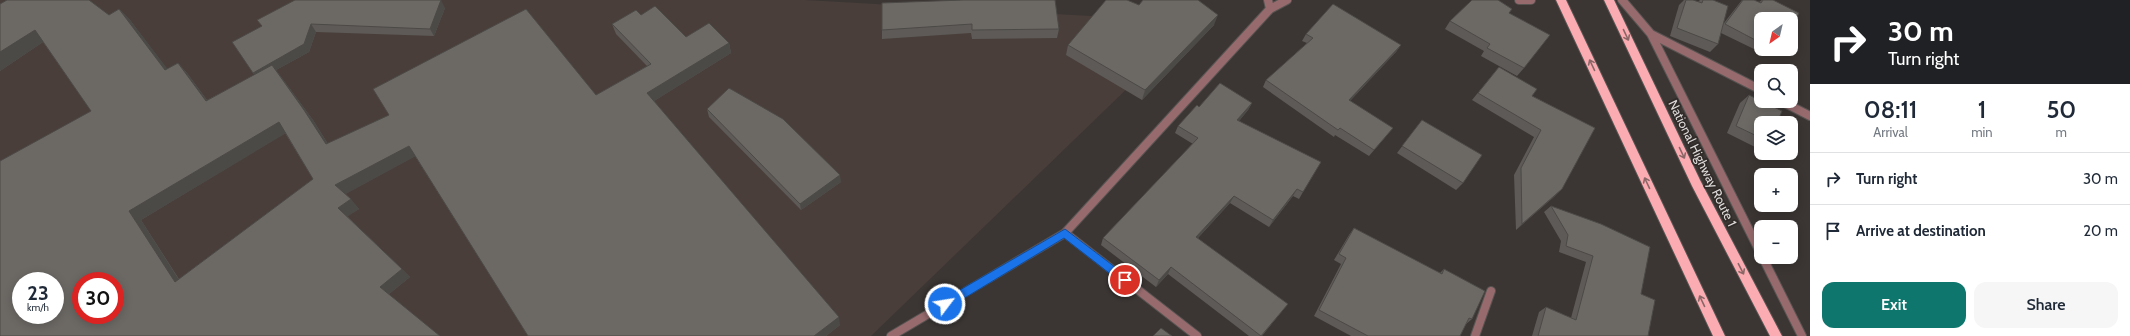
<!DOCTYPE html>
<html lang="en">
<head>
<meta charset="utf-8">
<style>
  body { margin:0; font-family:Cabin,sans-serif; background:#f6f6f7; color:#1f2937; height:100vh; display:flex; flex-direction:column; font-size:15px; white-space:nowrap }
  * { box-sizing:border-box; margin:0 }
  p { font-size:13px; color:#747a83 }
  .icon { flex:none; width:22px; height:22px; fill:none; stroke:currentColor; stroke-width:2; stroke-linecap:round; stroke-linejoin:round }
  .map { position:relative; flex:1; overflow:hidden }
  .drawer { display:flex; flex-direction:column; background:#fff; width:320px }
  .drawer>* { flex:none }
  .hud { background:#202124; color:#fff; overflow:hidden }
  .needle { width:26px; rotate:214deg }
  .controls { position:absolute; left:1754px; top:12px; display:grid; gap:8px }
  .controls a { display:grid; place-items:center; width:44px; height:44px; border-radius:8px; background:#fff; box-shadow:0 2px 10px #0003; font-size:20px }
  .speed { position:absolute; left:12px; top:272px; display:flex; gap:8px; font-size:20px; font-weight:700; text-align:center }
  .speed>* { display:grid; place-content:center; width:52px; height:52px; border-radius:50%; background:#fff; box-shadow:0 2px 10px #0003; line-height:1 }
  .speed small { font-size:10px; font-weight:400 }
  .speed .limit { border:6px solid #d22; background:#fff; color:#111 }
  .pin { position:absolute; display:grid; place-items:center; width:34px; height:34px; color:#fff; margin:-17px; border:2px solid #fff; border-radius:50%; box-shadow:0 1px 4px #0007 }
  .me { position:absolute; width:44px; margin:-22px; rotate:59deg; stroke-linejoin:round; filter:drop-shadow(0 0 3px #0008) }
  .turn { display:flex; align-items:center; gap:14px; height:84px; padding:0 12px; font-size:18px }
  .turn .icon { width:52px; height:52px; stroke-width:2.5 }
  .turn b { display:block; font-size:28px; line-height:34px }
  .eta { display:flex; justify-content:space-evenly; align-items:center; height:68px; text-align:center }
  .eta b { font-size:24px; font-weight:600; line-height:28px }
  .cta { display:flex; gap:8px; margin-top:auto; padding:8px 12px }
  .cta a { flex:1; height:46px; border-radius:12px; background:#0f766e; color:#fff; font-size:16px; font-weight:600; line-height:46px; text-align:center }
  .cta a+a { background:#f6f6f7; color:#1f2937 }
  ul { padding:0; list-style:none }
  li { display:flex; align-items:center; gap:12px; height:52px; padding:0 12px; border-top:1px solid #e0e1e3 }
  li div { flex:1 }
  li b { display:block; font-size:15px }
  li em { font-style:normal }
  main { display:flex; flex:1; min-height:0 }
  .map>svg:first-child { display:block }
  .built { fill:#493e39; fill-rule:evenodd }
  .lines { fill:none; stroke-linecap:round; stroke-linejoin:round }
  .minor-casing { stroke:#585452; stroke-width:10 }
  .trunk-casing { stroke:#585452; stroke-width:2 }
  .minor { stroke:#976b6e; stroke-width:8 }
  .trunk { fill:#faacb2; fill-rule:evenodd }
  .wall { fill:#5d5a57; fill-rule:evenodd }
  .shaded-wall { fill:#4c4a47 }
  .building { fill:#6c6965; stroke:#4c4a47; fill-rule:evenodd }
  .oneway { stroke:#8b6667 }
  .route { fill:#1a73e8; stroke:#114b97 }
  .labels { text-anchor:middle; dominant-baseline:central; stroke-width:3.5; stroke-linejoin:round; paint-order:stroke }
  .street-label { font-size:13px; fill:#dedbda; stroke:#312c2a }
</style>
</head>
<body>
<main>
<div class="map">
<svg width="1810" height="336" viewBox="0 0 1810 336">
  <rect width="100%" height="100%" fill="#3b3634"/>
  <!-- built -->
  <path class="built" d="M0 0H805L1196 22 871 336H0ZM21 281H55V315H21ZM81 281H115V315H81Z"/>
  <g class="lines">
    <!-- minor casing -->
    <g class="minor-casing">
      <path id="minor" d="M1268 0 1270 9
        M1519 0H1531
        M1622 0 1651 34 1802 336
        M1651 34 1761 90
        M1781 101 1810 116
        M1065 233 1197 336
        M891 336 1065 233 1270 9 1287 0
        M1475 336 1491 291"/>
    </g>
    <!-- trunk casing -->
    <g class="trunk-casing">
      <path id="trunk" d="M1556 0H1566L1725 336H1713Z
        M1604 0H1614L1700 180 1782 336H1770L1692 186Z"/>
    </g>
    <!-- minor -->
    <use href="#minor" class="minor"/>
    <!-- trunk -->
    <use href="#trunk" class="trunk"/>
  </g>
  <!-- wall -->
  <path class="wall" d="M963 0 1059 29 1057 38 972 39 971 33 882 39V30Z
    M1684 0H1693L1698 2 1700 0H1713L1724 23 1742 0H1754L1759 2 1762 0H1773L1761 19V45L1759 44 1754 49 1721 33 1718 44 1710 52 1670 36 1679 5Z
    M0 4 109 15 119 9 130 20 167 69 178 63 187 73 207 100 255 75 253 73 262 26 445 8 434 36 316 32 309 52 276 70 313 120 328 144 596 95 647 66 616 34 612 24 641 15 686 37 729 43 731 53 654 101 840 325 826 336H528L415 156 345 194 359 209 347 216 410 277 389 294 0 336 91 111 43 42 0 71ZM285 133 313 179 179 279 141 220Z
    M1139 5 1214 25 1142 100 1066 55 1068 45Z
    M1509 13 1524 68 1517 76 1481 56 1484 51 1445 29 1450 21Z
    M1306 34 1401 45 1396 52 1350 101 1388 134 1369 156 1335 135 1334 137 1263 87 1266 80 1307 43 1302 41Z
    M1769 49H1780L1776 52Z
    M1499 67 1532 96 1595 128 1555 196 1516 230 1514 175 1534 137 1472 100Z
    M1749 95 1761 123V150L1727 133 1740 103Z
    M1252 103 1248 110 1239 121 1303 192 1299 199 1293 196 1269 227 1230 203 1198 238 1283 310 1262 336H1249L1168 274 1156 287 1101 245 1103 238 1193 144 1175 133 1178 126Z
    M707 109 841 182 801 210 709 117Z
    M1422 120 1463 183 1456 190 1397 153Z
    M1551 206 1641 294 1648 336H1532L1539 312 1546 307 1571 318 1586 262 1559 252 1561 241 1544 212Z
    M1354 228 1440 273 1444 269 1472 319 1465 325 1460 336H1351L1314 316 1341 264 1334 260 1349 235Z"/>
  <!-- shaded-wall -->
  <path class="shaded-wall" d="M441 0 445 8 434 36 430 29Z
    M119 9 130 20 176 80 165 70Z
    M1218 15 1214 25 1142 100 1145 90Z
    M311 24 316 32 309 52 276 70 313 120 334 154 259 80 253 73Z
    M35 30 46 40 0 71V52Z
    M729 43 731 53 651 103 647 93Z
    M1401 45 1396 52 1344 107 1349 100Z
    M178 63 187 73 215 111 206 101Z
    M1252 103 1248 110 1234 127 1237 120Z
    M279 122 288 132 141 220 186 291 175 282 129 211Z
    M409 146 416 156 344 195 335 185Z
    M840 175 841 182 801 210 800 204Z
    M1297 189 1293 196 1269 227 1273 220Z
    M1562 189 1555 196 1516 230 1522 224Z
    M1234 196 1230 203 1193 243 1196 237Z
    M351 199 359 209 347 217 338 208Z
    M1171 267 1168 274 1156 287 1159 280Z
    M402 269 410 277 388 295 380 287Z
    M839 317 840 325 826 336H814Z"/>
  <!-- building -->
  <path class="building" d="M7 0H89L109 15 119 9 165 70 178 63 206 101 272 65 304 110 326 144 389 115 373 89 526 9 596 95 651 64 612 24 636 10 641 15 655 6 686 37 709 23 729 43 647 93 839 317 814 336H528L409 146 335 185 351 199 338 208 402 269 380 287 440 336H0V161L91 111 35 30 0 52V4ZM279 122 313 179 175 282 129 211ZM21 281H55V315H21ZM81 281H115V315H81Z
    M295 0H441L430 29 311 24 304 44 253 73 232 42 262 26 257 20Z
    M963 0H1055L1059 29 972 30V24L882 30V3Z
    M1106 0H1127L1139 5 1143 0H1198L1218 15 1145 90 1068 45Z
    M1472 0H1498L1512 9 1509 13 1550 35 1524 68 1487 48 1490 44 1450 21Z
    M1686 0H1693L1702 3 1703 0H1713L1728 6 1718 44 1677 28Z
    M1743 0H1754L1761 3 1763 0H1773L1799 13 1791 30V19H1761V43L1725 24Z
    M1333 4 1401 45 1349 100 1393 128 1374 150 1340 128 1338 130 1266 80 1313 38 1306 34Z
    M1499 67 1537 89 1532 96 1595 128 1562 189 1522 224 1521 168 1541 130 1478 93Z
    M1220 83 1252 103 1237 120 1321 162 1303 192 1297 189 1273 220 1234 196 1196 237 1288 304 1261 336 1171 267 1159 280 1103 238 1198 138 1178 126 1197 105 1199 107Z
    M729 88 783 119 840 175 800 204 707 109Z
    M1749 95 1782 111 1777 123H1761V138L1736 126Z
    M1422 120 1482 155 1463 183 1402 146Z
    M1551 206 1601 224 1650 247 1641 294 1655 300 1648 336H1538L1546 307 1576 320 1593 256 1566 246 1568 235Z
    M1354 228 1442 274 1444 269 1485 291 1472 319 1469 318 1460 336H1368L1319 310 1346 258 1339 254Z
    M1161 328 1172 336H1153Z"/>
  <!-- one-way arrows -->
  <defs><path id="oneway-shaft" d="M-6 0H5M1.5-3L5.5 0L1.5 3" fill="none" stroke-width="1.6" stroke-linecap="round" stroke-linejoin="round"/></defs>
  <g class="oneway">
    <use href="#oneway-shaft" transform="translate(1626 35) rotate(65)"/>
    <use href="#oneway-shaft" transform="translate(1592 65) rotate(-115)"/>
    <use href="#oneway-shaft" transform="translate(1682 153) rotate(65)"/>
    <use href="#oneway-shaft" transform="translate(1647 183) rotate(-115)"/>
    <use href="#oneway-shaft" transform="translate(1741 269) rotate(63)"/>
    <use href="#oneway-shaft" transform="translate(1702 301) rotate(-115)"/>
  </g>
  <!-- route -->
  <path class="route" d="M1065 229 1128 277V283H1122L1064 238 948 308H941V301Z"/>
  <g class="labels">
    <!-- street labels -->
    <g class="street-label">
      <text transform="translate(1703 163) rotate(64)">National Highway Route 1</text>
    </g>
  </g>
</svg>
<div class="controls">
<a><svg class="needle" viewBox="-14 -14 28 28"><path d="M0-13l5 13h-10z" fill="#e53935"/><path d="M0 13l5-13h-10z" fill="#747a83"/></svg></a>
<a><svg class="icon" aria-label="search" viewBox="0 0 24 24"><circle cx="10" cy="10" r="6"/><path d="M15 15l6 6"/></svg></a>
<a><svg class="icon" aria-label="layers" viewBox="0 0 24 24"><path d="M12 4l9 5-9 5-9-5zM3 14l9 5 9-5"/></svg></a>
<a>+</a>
<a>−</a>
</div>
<div class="speed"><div>23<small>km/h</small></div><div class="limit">30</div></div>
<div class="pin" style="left:1125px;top:280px;background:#d93025"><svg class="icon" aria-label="arrive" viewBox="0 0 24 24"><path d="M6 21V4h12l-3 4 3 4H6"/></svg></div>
<svg class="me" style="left:945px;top:304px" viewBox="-20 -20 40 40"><circle r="17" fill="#1a73e8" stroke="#fff" stroke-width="3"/><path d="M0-11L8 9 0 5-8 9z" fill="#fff"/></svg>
</div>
<section class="drawer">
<div class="hud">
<div class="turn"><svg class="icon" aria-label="right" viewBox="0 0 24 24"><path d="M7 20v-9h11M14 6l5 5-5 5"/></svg><div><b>30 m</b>Turn right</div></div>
</div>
<div class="eta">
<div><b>08:11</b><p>Arrival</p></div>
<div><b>1</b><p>min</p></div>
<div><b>50</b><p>m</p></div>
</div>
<ul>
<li><svg class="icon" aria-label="right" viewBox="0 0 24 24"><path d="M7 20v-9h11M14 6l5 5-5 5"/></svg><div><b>Turn right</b></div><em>30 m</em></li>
<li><svg class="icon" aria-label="arrive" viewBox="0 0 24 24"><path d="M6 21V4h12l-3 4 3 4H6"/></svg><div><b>Arrive at destination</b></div><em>20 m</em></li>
</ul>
<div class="cta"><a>Exit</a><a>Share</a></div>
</section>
</main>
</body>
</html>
